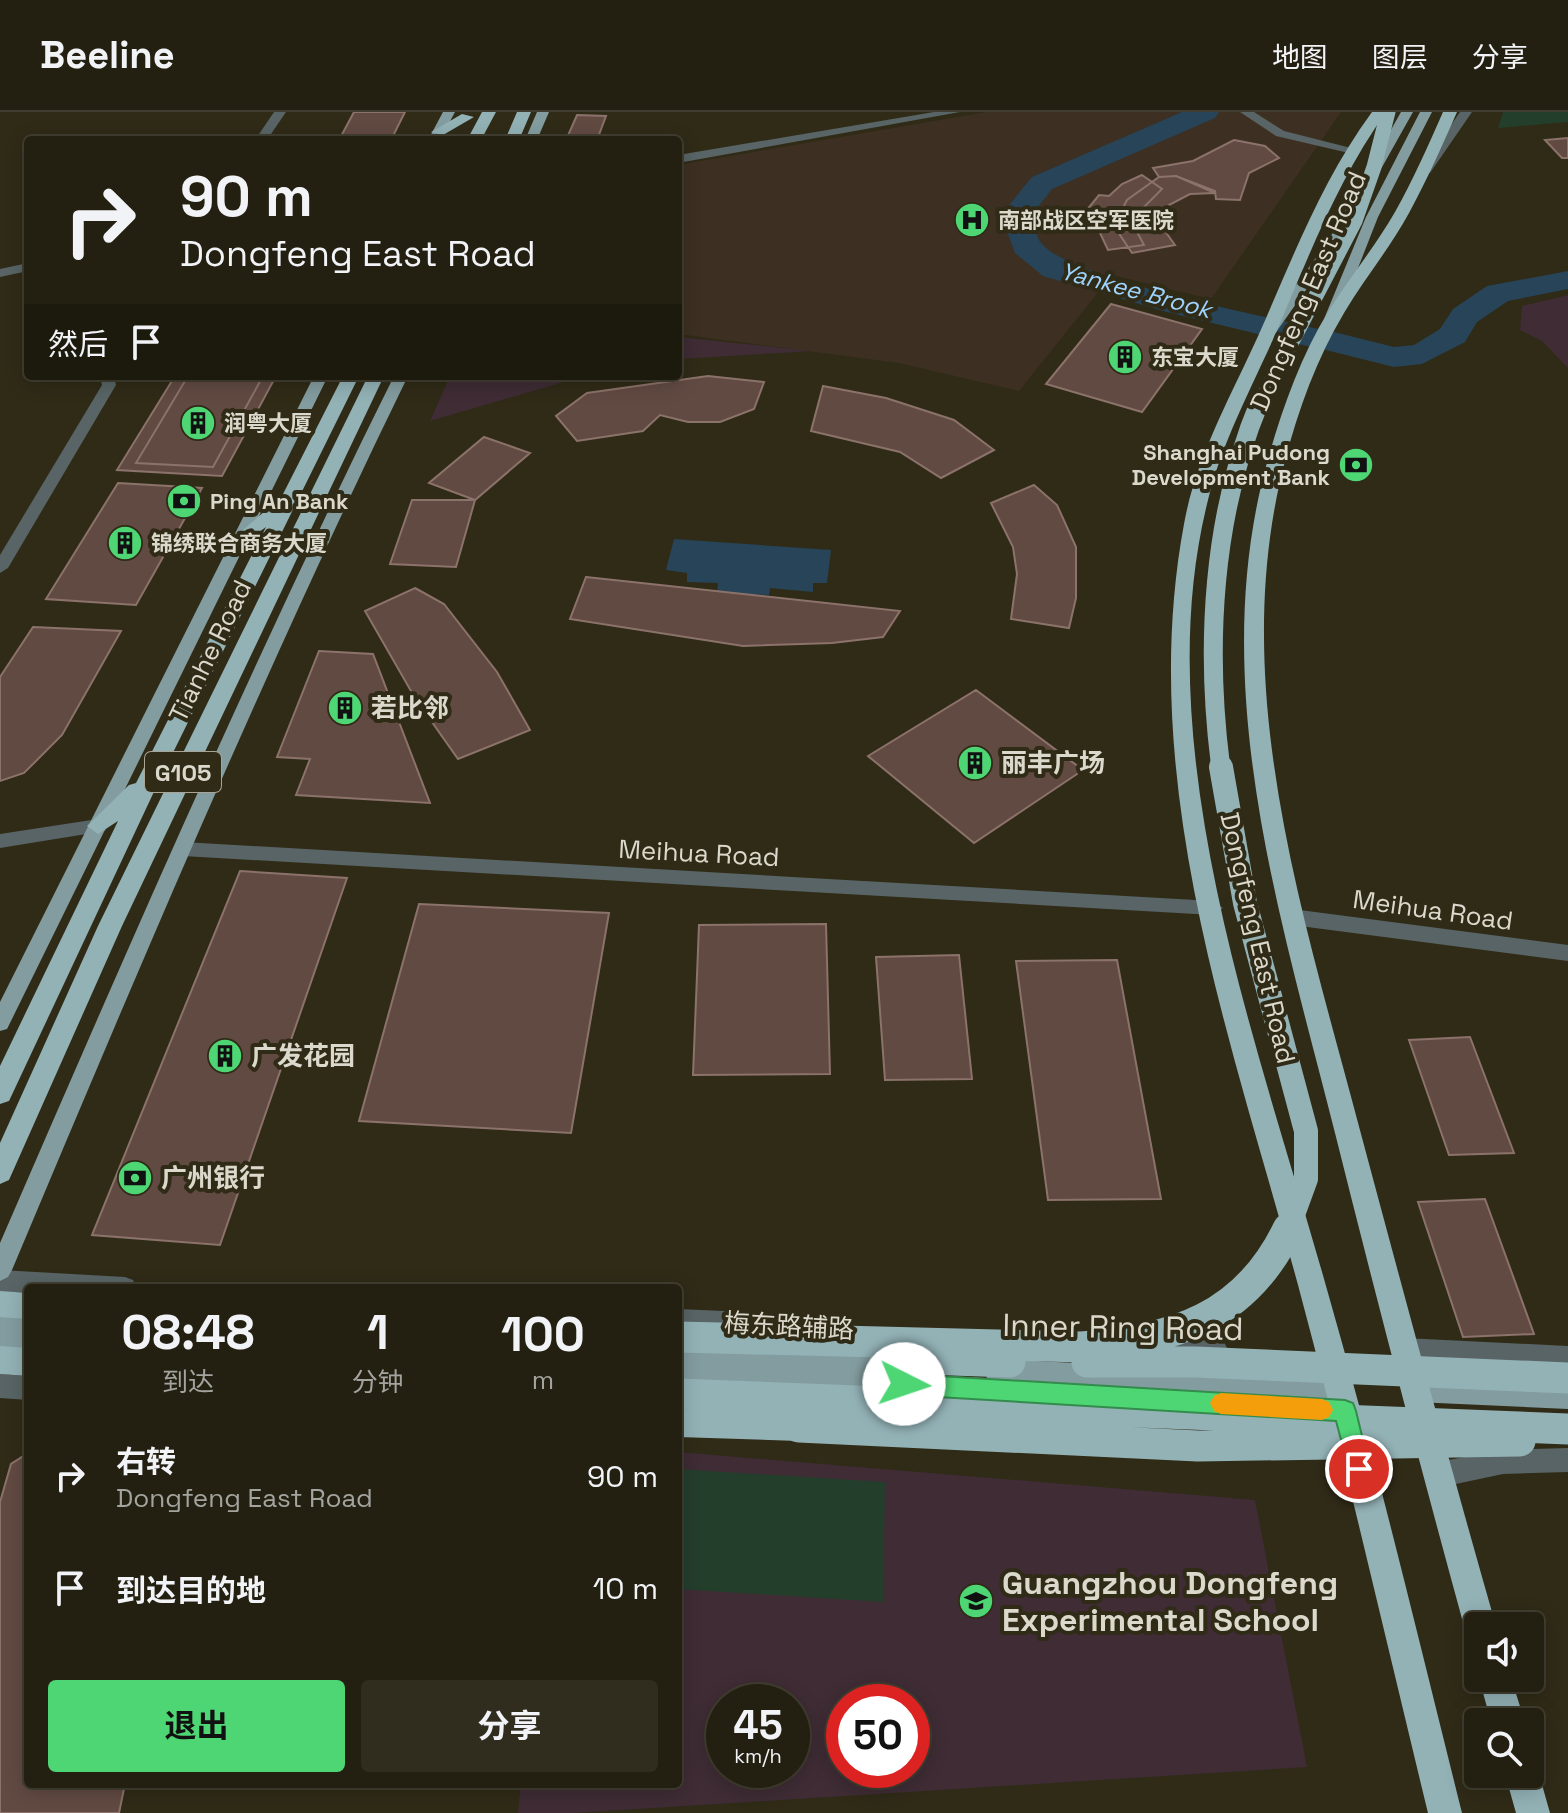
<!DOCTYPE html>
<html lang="zh">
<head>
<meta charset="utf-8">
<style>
  body { margin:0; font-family:"Space Grotesk","Noto Sans SC",sans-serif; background:#302d1f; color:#f1f3f6; height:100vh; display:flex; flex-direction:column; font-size:30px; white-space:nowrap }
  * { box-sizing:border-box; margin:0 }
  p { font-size:26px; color:#a3a39f }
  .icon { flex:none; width:44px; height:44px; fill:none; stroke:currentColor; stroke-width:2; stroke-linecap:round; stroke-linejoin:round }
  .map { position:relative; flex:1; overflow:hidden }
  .panel { position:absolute; left:24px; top:1172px; width:658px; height:504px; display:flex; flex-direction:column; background:#242011; border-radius:8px; box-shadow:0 4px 20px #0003,0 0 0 2px #413e31 }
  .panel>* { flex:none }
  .guide { position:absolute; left:24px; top:24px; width:658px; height:244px; border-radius:8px; box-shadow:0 4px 20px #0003,0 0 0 2px #413e31; background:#242011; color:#f1f3f6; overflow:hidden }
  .fabs { position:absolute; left:1464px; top:1500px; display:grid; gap:16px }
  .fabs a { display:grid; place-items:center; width:80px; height:80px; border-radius:8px; background:#242011; box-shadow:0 4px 20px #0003,0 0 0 2px #413e31; font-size:40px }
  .speed { position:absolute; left:706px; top:1572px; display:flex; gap:16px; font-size:40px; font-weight:700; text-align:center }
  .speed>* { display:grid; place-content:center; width:104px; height:104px; border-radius:50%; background:#242011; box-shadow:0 4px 20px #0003,0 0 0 2px #413e31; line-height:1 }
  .speed small { font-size:20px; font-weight:400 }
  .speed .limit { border:12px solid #d22; background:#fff; color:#111 }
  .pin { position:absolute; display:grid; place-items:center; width:68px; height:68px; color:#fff; margin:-34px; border:4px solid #fff; border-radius:50%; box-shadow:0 2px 8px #0007 }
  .me { position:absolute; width:88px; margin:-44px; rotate:94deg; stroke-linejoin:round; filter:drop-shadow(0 0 6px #0008) }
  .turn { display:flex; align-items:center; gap:28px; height:168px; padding:0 24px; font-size:36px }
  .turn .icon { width:104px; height:104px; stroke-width:2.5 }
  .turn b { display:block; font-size:56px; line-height:68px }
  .then { display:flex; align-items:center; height:76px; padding:0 24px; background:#0003; gap:16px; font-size:30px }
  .eta { display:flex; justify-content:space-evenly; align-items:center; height:136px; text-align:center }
  .eta b { font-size:48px; font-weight:700; line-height:56px }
  .button { display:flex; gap:16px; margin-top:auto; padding:16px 24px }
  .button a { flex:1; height:92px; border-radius:8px; background:#4ed675; color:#111; font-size:32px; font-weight:700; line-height:92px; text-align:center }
  .button a+a { background:#302d1f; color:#f1f3f6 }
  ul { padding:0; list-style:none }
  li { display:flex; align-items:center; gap:24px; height:112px; padding:0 24px }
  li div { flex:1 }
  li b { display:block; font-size:30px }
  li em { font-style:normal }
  header { display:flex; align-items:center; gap:48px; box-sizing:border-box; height:112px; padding:0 40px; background:#242011; border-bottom:2px solid #413e31 }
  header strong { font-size:38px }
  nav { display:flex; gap:44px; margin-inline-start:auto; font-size:28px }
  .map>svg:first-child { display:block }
  .education { fill:#3f2c35; fill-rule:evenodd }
  .medical { fill:#3d3022 }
  .green { fill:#243e2c }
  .water { fill:#274459 }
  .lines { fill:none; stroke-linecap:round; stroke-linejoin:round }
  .river { fill:#274459; fill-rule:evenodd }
  .building { fill:#614a42; stroke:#8b726a; stroke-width:2 }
  .minor { fill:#586465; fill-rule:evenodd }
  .major { fill:#839c9f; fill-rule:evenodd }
  .highway { fill:#93b2b6; fill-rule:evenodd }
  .highway-bridge-far3 { stroke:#93b2b6; stroke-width:15 }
  .highway-bridge-far2 { stroke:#93b2b6; stroke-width:19 }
  .highway-bridge-far1 { stroke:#93b2b6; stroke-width:24 }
  .highway-bridge { stroke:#93b2b6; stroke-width:31 }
  .route { fill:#4ed675; stroke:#338b4c; stroke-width:2 }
  .slow { fill:#f59e0b }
  .labels { text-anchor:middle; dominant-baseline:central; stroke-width:8; stroke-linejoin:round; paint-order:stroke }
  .far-poi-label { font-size:22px; font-weight:bold; fill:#dbd8cc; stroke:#302b17; text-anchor:start }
  .far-water-label { font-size:24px; font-style:italic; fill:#9ed3fd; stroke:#302b17 }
  .shield { fill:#302b17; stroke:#a8a496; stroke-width:2 }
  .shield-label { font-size:24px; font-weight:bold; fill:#dbd8cc }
  .street-label { font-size:26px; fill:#dbd8cc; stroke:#302b17 }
  .poi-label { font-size:26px; font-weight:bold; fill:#dbd8cc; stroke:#302b17; text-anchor:start }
  .near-street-label { font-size:32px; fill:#dbd8cc; stroke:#302b17 }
  .near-poi-label { font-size:32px; font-weight:bold; fill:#dbd8cc; stroke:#302b17; text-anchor:start }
</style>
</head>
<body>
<header>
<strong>Beeline</strong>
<nav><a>地图</a><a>图层</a><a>分享</a></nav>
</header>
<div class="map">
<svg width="1568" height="1701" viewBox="0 0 1568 1701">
  <rect width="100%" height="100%" fill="#302b17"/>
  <!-- education -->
  <path class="education" d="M1568 183V256L1542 229 1520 218 1522 194Z
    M678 225 813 239 678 247Z
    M450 264H584L430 309Z
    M678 1340 1255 1388 1307 1655 573 1701H518L521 1672H678ZM724 1590H792V1658H724ZM844 1590H912V1658H844Z"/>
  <!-- medical -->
  <path class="medical" d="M987 0H1341L1211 187 1112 163 1019 279 899 251 678 222V53Z"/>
  <!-- green -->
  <path class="green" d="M1503 0H1568V10L1498 16Z
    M678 1357 885 1370 883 1490 678 1477Z"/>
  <!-- water -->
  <path class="water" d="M674 427 831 438 827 471H813V480L770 476 769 483 717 481 718 471 687 470V461L666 458Z"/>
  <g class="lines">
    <!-- river -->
    <path class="river" d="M1182 0H1219L1215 6 1052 77 1031 104C1034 112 1036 126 1042 132 1071 167 1269 205 1323 218L1325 222 1334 220 1394 235 1414 233 1440 217 1453 197 1487 174 1568 159V177L1508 189 1477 210 1465 230 1422 252 1394 255 1322 237 1319 233 1311 235 1167 200 1043 164 1015 141 1001 103 1032 65Z"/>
  </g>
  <!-- building -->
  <path class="building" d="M354 0H405L391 28H339Z
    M577 3 606 4 597 28H566Z
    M1568 26V46H1562L1545 28Z
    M1234 28 1265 34 1279 46 1249 61 1240 88 1216 87 1215 79 1176 64 1159 65 1153 56 1193 49Z
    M1142 63 1162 77 1143 96 1138 107 1136 118 1144 133 1108 138 1100 121 1097 102 1086 99 1099 83 1109 84 1122 72Z
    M1176 64 1215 81 1190 82 1167 94 1161 103 1162 115 1175 133 1132 141 1120 123 1117 108 1127 88 1159 65Z
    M1111 192 1202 217 1142 300 1046 272Z
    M175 264H276L222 364 117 358Z
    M188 264H263L213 355 136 351Z
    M708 264 764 270 754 297 720 310H688L660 303 643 319 577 329 556 304 587 281Z
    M823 274 886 286 954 308 994 338 941 366 900 340 811 319Z
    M484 325 530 341 475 388 429 371Z
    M118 371 202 376 136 493 46 487Z
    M1034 373 1057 393 1076 435V486L1069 516 1011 507 1017 462 1013 435 991 391Z
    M412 388H475L456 455 390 452Z
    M586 465 900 499 883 525 832 531 743 534 570 507Z
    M415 476 444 492 497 560 530 618 458 647 415 586 365 499Z
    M33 515 121 519 62 623 24 661 0 669V565Z
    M319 539 373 542 430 691 296 683 310 647 277 645Z
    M976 578 1083 658 974 731 868 644Z
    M240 759 347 766 220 1133 92 1123Z
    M419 792 609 801 571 1021 359 1009Z
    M826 812 830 962 693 963 699 813Z
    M959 843 972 967 885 968 876 845Z
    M1117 848 1161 1087 1048 1088 1016 849Z
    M1470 925 1514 1041 1449 1043 1409 928Z
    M1485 1087 1534 1222 1463 1225 1418 1090Z
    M28 1341V1672H125L119 1701H0V1390L11 1352Z"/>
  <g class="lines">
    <!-- minor -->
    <path class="minor" d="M274 0H286L267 28H255Z
      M934 0H960L678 51V43Z
      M1240 0H1254L1284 19 1359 38 1353 42 1276 24Z
      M1460 0H1472L1430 61H1422L1420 58Z
      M28 151V159L0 165V157Z
      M100 264H114L116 273 8 456 0 461V443L102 273Z
      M98 707 107 714 105 719 0 736V722Z
      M183 730 1213 789 1223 796 1213 803 183 744 174 737Z
      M1292 797 1568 833V849L1292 813 1282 805Z
      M0 1158 125 1165 133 1168 137 1176H28V1181L0 1180Z
      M678 1197 767 1201 775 1204 779 1212 775 1220 767 1223 678 1219Z
      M1151 1222 1215 1225 1223 1228 1227 1236 1223 1244 1215 1247 1151 1244 1143 1241 1139 1233 1143 1225Z
      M1404 1226 1568 1234V1256L1404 1248 1396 1245 1392 1237 1396 1229Z
      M0 1262 28 1264V1288L0 1286Z
      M1568 1336V1360L1503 1362 1437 1376 1428 1372 1424 1363 1428 1354 1437 1350 1503 1338Z"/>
    <!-- major -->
    <path class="major" d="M443 0H455L440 28H428Z
      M537 0H549L537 28H525Z
      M1401 0H1413L1340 130 1274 223H1264L1262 220 1328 129Z
      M1420 0H1432L1378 105 1338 207 1326 210 1324 207 1366 105Z
      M314 264H328L10 911 7 917 0 919V890Z
      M394 264H408C265 557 138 858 12 1158L8 1165 0 1169V1131C126 840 253 548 394 264Z
      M0 1197 28 1198V1238L0 1236Z
      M678 1231 936 1245 945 1248 948 1256 945 1264 987 1266 984 1259 987 1251 996 1247 1339 1264 1348 1268 1351 1276 1348 1284 1339 1288 1090 1275 1093 1283 1090 1291 1081 1295 678 1272Z
      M1415 1266 1568 1273V1297L1415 1290 1406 1286 1403 1278 1406 1270Z"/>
    <!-- highway -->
    <path class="highway" d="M482 0H496L481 28H467Z
      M517 0H531L519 28H505Z
      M1372 0H1386C1337 69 1308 146 1275 223 1251 277 1222 330 1208 388 1145 637 1259 935 1326 1174 1376 1348 1418 1525 1462 1701H1428C1385 1525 1345 1348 1298 1173 1231 927 1136 670 1184 412 1196 345 1231 284 1259 222 1293 145 1322 68 1372 0Z
      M1443 0H1457C1442 34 1427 68 1409 101 1390 136 1364 167 1344 201 1317 246 1298 298 1285 349 1226 574 1304 805 1361 1022 1405 1186 1449 1350 1496 1514H1478V1529L1469 1525 1464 1514C1419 1350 1376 1185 1335 1021 1280 803 1205 571 1268 347 1282 297 1301 244 1328 200 1349 166 1375 135 1395 100 1413 68 1428 34 1443 0Z
      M462 2 474 5 443 23 431 20Z
      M343 264H359L159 669 9 989 0 992V954L118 709 98 722 87 714 129 673 136 671 266 415 244 431 235 425 282 384Z
      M368 264H384L122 814 9 1068 0 1072V1031L98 814Z
      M0 1179 28 1181V1207L0 1205Z
      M0 1234 28 1236V1264L0 1262Z
      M678 1297 799 1301 810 1305 814 1315 810 1325 799 1329 678 1325Z
      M1479 1566H1511L1525 1610H1491Z
      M1530 1648 1539 1662 1550 1701H1516L1505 1662H1530Z"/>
    <!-- highway-bridge-far3 -->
    <path class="highway-bridge-far3" d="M1260 291 1355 109 1374 55 1388 0"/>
    <!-- highway-bridge-far2 -->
    <path class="highway-bridge-far2" d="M1221 657C1205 535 1212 403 1260 289"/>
    <!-- highway-bridge-far1 -->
    <path class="highway-bridge-far1" d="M1221 655 1245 791 1306 1019V1067L1287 1119"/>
    <!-- highway-bridge -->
    <path class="highway-bridge" d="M678 1225 1082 1235C1175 1227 1245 1206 1288 1117
      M923 1247 1010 1250
      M1087 1250H1195L1568 1266
      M678 1282 1568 1317
      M799 1315 1198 1334 1520 1329"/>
  </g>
  <!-- route -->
  <path class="route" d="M904 1262 1345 1288 1353 1291 1356 1299 1370 1357 1367 1365 1359 1368 1351 1365 1336 1309 904 1283 896 1280 893 1272 896 1265Z"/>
  <!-- slow -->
  <path class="slow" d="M1221 1281 1322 1287 1329 1290 1333 1298 1329 1305 1322 1308 1221 1302 1214 1299 1210 1291 1214 1284Z"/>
  <!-- icons -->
  <defs>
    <g id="hospital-disc" transform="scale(1.8)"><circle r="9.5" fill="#4ed675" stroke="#302b17"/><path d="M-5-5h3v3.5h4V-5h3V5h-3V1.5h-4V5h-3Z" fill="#111"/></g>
    <g id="building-disc" transform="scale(1.8)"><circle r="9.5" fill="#4ed675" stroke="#302b17"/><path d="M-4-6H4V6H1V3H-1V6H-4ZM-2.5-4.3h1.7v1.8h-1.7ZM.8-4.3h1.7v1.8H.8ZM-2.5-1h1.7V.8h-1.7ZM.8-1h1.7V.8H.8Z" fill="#111"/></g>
    <g id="bank-disc" transform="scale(1.8)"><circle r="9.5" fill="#4ed675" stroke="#302b17"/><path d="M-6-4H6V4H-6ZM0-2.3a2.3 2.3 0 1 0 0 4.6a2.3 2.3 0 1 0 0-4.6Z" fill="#111"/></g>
    <g id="school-disc" transform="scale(1.8)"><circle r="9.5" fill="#4ed675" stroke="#302b17"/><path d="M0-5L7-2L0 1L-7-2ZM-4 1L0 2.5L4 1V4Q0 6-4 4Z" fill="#111"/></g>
  </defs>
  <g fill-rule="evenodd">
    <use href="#hospital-disc" x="972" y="108"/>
    <use href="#building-disc" x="1125" y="245"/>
    <use href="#building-disc" x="198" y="311"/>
    <use href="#bank-disc" x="1356" y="353"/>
    <use href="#bank-disc" x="184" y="389"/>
    <use href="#building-disc" x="125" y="431"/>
    <use href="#building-disc" x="345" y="596"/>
    <use href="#building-disc" x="975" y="651"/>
    <use href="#building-disc" x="225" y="944"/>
    <use href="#bank-disc" x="135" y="1066"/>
    <use href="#school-disc" x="976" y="1489"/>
  </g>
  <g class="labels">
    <!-- far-poi labels -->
    <g class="far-poi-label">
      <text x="998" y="108">南部战区空军医院</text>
      <text x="1151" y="245">东宝大厦</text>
      <text x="224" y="311">润粤大厦</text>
      <text x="1330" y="340" text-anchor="end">Shanghai Pudong<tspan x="1330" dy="25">Development Bank</tspan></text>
      <text x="210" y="389">Ping An Bank</text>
      <text x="151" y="431">锦绣联合商务大厦</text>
    </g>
    <!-- far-water labels -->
    <g class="far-water-label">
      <text transform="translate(1136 178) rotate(15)">Yankee Brook</text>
    </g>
    <!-- shield labels -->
    <rect class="shield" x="145" y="640" width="76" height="40" rx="6"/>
    <g class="shield-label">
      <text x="183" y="660">G105</text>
    </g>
    <!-- street labels -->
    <g class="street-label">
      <text transform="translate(1308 179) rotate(-67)">Dongfeng East Road</text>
      <text transform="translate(210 539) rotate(-64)">Tianhe Road</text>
      <text transform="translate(699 741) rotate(3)">Meihua Road</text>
      <text transform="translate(1433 798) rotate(8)">Meihua Road</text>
      <text transform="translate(1258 826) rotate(77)">Dongfeng East Road</text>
      <text transform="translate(789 1214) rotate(3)">梅东路辅路</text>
    </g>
    <!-- poi labels -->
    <g class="poi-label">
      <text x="371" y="596">若比邻</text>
      <text x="1001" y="651">丽丰广场</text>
      <text x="251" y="944">广发花园</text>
      <text x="161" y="1066">广州银行</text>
    </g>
    <!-- near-street labels -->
    <g class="near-street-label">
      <text transform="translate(1123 1215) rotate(1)">Inner Ring Road</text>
    </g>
    <!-- near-poi labels -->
    <g class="near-poi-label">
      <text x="1002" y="1471">Guangzhou Dongfeng<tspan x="1002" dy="37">Experimental School</tspan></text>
    </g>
  </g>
</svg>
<div class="fabs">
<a><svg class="icon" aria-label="sound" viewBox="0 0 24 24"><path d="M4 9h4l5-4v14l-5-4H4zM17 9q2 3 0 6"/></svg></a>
<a><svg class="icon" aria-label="search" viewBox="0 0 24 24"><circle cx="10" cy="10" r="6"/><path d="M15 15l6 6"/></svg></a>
</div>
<div class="speed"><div>45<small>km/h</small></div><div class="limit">50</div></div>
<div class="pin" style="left:1359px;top:1357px;background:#d93025"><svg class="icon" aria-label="arrive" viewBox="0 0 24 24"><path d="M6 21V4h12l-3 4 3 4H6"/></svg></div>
<svg class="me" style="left:904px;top:1272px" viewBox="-20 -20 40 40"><circle r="19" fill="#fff"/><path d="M0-13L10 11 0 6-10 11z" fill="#4ed675"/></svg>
<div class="guide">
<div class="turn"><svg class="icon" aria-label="right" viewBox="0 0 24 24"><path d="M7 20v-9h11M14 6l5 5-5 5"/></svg><div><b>90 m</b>Dongfeng East Road</div></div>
<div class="then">然后<svg class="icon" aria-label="arrive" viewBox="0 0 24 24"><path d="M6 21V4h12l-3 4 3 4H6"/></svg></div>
</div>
<section class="panel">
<div class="eta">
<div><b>08:48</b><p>到达</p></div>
<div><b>1</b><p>分钟</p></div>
<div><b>100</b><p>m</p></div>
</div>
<ul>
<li><svg class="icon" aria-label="right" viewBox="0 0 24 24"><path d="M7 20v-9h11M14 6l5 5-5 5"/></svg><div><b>右转</b><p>Dongfeng East Road</p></div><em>90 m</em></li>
<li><svg class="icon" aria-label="arrive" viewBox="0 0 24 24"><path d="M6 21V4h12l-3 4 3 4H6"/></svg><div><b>到达目的地</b></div><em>10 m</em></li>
</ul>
<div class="button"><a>退出</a><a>分享</a></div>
</section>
</div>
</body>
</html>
